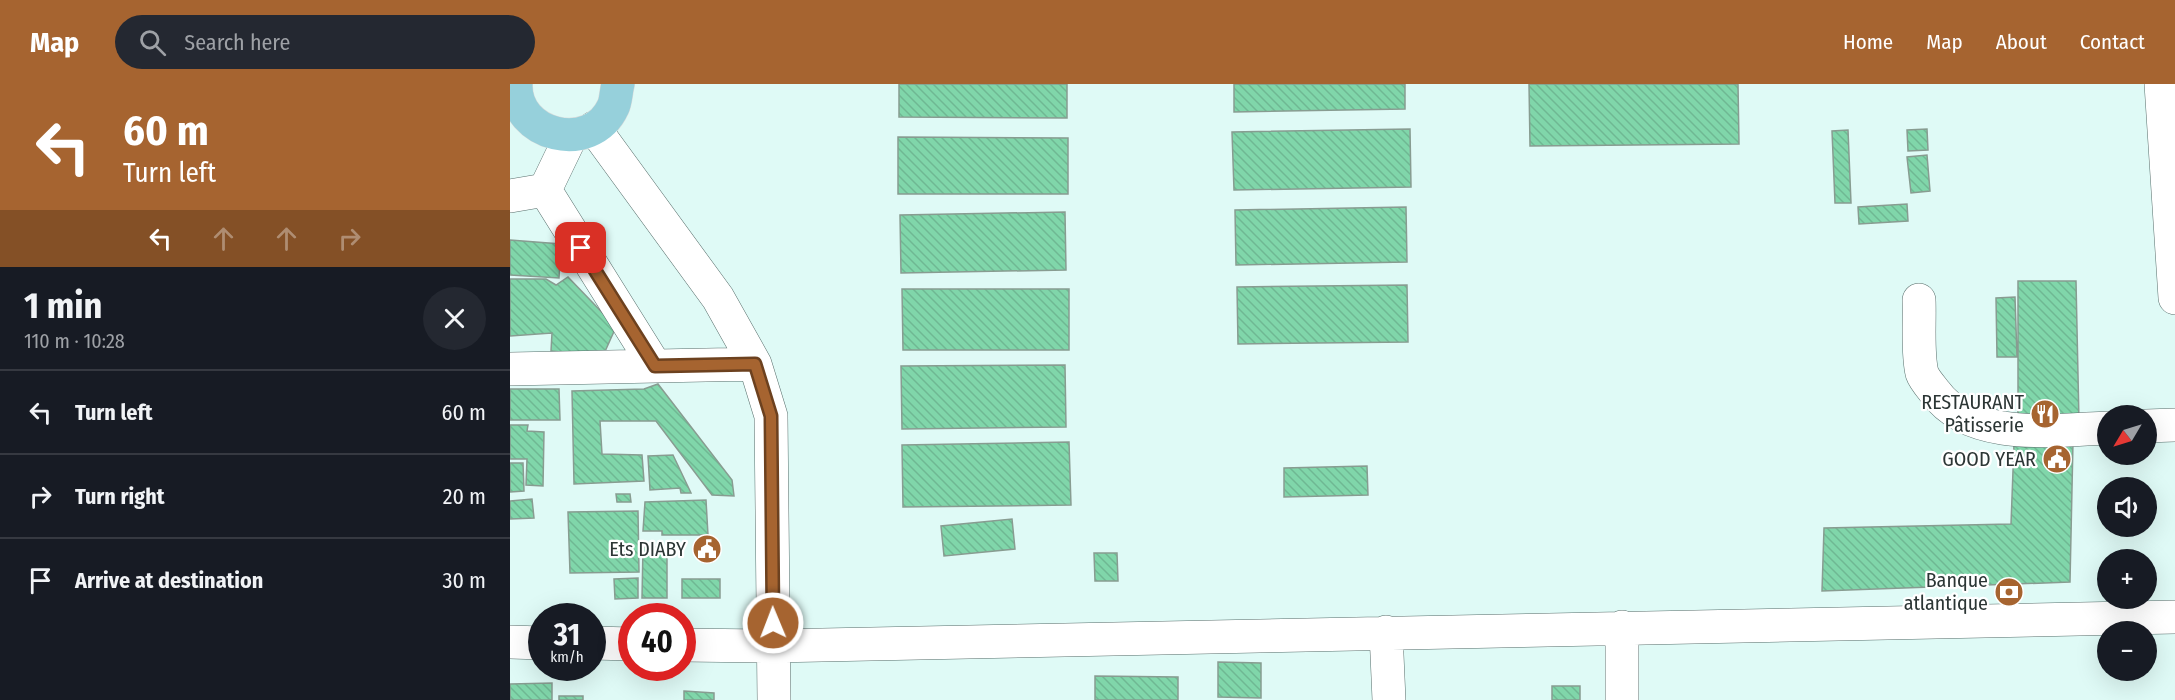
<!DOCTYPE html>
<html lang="en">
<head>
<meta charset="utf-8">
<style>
  body { margin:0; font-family:"Fira Sans Condensed",sans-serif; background:#242831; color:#f1f3f6; height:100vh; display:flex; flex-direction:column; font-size:22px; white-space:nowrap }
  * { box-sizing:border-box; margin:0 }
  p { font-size:20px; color:#9ea1a6 }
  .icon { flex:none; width:33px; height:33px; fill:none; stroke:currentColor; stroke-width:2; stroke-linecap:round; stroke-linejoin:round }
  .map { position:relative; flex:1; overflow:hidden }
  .side { display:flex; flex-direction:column; background:#171b24; width:510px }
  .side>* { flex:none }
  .hud { background:#a66430; color:#fff; overflow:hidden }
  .needle { width:39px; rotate:232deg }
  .buttons { position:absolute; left:1587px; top:321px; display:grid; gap:12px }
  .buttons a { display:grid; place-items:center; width:60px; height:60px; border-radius:50%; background:#171b24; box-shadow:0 6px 24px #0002; font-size:30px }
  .speed { position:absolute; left:18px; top:519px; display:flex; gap:12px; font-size:30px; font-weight:700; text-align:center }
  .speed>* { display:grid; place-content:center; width:78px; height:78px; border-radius:50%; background:#171b24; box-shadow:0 6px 24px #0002; line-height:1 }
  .speed small { font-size:15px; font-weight:400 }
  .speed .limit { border:9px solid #d22; background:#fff; color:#111 }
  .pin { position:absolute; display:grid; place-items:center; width:51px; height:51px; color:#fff; margin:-26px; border-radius:12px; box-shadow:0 3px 9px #0006 }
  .me { position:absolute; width:66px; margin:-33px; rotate:359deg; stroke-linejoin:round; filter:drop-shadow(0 0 4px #0008) }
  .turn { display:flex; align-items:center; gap:21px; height:126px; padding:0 24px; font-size:27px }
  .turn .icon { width:78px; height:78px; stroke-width:2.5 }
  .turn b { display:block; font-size:42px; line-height:51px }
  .lanes { display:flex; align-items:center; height:57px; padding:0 24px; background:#0003; justify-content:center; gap:30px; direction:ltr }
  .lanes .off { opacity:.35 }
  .round { display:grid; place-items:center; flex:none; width:63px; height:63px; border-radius:32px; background:#242831 }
  .headline { display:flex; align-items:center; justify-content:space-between; height:102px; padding:0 24px }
  h1 { font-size:36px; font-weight:700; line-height:45px }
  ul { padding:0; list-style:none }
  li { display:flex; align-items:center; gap:18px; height:84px; padding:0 24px; border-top:2px solid #363941 }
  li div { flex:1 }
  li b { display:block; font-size:22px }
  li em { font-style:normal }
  header { display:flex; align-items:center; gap:36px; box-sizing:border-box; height:84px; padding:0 30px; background:#a66430; color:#fff }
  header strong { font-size:28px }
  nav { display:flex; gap:33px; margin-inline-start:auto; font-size:21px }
  .search { width:420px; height:54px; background:#242831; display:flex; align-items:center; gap:15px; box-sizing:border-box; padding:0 21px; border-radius:33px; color:#9ea1a6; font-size:22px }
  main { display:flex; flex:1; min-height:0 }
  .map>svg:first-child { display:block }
  .building { fill:url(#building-back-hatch); stroke:#889c91; stroke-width:1.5 }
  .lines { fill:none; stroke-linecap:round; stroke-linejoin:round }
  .minor-casing { stroke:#586f6c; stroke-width:34 }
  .major-casing { stroke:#d9dbdb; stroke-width:34 }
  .minor { stroke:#fff; stroke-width:33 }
  .major { stroke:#96d0db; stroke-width:33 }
  .route-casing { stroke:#6c411f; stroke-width:15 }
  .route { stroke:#a66430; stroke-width:10 }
  .labels { text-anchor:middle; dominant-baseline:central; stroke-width:4.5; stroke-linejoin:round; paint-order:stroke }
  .poi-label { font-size:20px; fill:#2c3635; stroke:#fff; text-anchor:end }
</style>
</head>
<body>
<header>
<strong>Map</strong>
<div class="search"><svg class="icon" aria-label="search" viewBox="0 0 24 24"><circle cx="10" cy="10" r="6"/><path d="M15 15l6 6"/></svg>Search here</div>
<nav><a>Home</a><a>Map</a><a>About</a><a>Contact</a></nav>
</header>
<main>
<section class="side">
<div class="hud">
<div class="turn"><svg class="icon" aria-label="left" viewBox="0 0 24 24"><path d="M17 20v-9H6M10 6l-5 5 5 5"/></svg><div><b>60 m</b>Turn left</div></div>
<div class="lanes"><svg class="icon" aria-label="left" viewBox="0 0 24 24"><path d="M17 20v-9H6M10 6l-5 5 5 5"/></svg><svg class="icon off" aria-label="ahead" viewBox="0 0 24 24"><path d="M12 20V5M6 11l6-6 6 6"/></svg><svg class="icon off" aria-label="ahead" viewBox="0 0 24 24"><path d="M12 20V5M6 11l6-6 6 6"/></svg><svg class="icon off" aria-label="right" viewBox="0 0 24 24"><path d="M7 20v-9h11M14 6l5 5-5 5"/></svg></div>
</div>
<div class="headline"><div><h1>1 min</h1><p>110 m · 10:28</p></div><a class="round"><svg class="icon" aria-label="close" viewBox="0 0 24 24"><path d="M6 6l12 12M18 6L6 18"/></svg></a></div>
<ul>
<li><svg class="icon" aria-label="left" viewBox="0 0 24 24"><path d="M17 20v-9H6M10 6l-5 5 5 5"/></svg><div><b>Turn left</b></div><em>60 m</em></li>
<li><svg class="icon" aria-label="right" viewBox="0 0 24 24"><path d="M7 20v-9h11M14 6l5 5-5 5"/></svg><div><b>Turn right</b></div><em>20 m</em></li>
<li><svg class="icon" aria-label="arrive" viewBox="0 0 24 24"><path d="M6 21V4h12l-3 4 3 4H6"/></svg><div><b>Arrive at destination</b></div><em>30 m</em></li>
</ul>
</section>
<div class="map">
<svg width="1665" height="616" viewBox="0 0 1665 616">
  <defs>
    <pattern id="building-back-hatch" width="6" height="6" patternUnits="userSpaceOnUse" patternTransform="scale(1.5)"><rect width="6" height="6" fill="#80d6aa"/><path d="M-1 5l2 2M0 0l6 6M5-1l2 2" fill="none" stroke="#6fb893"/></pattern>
  </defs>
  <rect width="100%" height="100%" fill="#dffaf6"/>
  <!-- building -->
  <path class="building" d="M389 0H557V34L389 33Z
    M724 0H895V25L724 28Z
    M1019 0H1228L1229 60 1020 62Z
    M900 45 901 103 724 106 722 48Z
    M1417 45 1418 66 1398 67 1397 46Z
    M1338 46 1341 119H1325L1322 47Z
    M388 53 558 54V110H388Z
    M1417 71 1420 107 1401 109 1397 73Z
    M1397 120 1398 137 1349 140 1348 123Z
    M896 123 897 178 726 181 725 126Z
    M555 128 556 186 391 189 390 131Z
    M0 156 51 160 49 194 0 191Z
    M58 193 106 243 93 272 41 267 42 249 0 252V195H36L46 201Z
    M1508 197H1566L1569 338 1508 342Z
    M897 201 898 258 728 260 727 203Z
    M392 205H559V266H393Z
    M1505 213 1507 273H1487L1486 214Z
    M555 281 556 343 392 345 391 282Z
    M148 300 222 396 224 412 202 411 146 337H90L92 370 132 371 134 397 64 400 62 307 134 305Z
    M0 305H49L50 336H0Z
    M0 341H18L17 347 34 348 33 402 16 401 17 375H0Z
    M559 358 561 421 393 423 392 361Z
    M1563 358 1560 498 1312 507 1314 444 1501 440 1504 360Z
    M163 371 181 409H171L170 404 140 406 138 372Z
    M0 379H13L14 407 0 408Z
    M857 382 858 411 774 413V384Z
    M106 410H120L121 418H107Z
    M22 415 24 434 0 435V417Z
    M196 416 198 451H152V447H133L135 418Z
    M128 427 129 488 60 489 58 428Z
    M502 435 505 465 434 472 431 442Z
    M133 463H157V514H132Z
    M584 469H607L608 497H585Z
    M128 494V514L105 515 104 495Z
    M172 495H210V514H172Z
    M708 578 751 579V614L708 613Z
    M585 592 668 593V616H585Z
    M42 599V616H0V600Z
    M1042 602H1070V616H1042Z
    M174 607 204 609V616H174Z
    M49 612H73V616H49Z"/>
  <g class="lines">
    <!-- minor casing -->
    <g class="minor-casing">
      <path id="minor" d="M1651 0 1665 214
        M84 44 208 214 245 280 261 332 264 616
        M35 106 145 282
        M0 112 35 106 61 52
        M1409 216C1410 237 1407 269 1412 289 1414 295 1421 303 1425 308 1461 358 1544 346 1598 344
        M0 285 245 280
        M1636 342 1665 341
        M876 548 879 616
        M0 558 32 559
        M82 559 122 560
        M172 561 263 562 1665 533
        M1112 616V543"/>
    </g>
    <!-- major casing -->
    <g class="major-casing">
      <path id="major" d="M6 0C4 52 81 71 103 23 106 17 106 7 108 0"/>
    </g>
    <!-- minor -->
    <use href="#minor" class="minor"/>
    <!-- major -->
    <use href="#major" class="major"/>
  </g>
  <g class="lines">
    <!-- route casing -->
    <g class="route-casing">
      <path id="route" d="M71 164 145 282 245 280 261 332 263 539"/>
    </g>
    <!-- route -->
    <use href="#route" class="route"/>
  </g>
  <!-- icons -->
  <defs>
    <g id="restaurant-disc" transform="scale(1.5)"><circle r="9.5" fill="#a66430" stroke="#fff"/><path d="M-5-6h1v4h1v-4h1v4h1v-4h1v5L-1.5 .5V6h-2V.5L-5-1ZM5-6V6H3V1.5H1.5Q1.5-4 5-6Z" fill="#fff"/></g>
    <g id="civic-disc" transform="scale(1.5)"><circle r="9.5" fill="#a66430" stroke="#fff"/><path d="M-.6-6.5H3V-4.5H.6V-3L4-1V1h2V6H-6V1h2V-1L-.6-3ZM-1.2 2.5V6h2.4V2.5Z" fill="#fff"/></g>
    <g id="bank-disc" transform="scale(1.5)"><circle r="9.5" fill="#a66430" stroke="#fff"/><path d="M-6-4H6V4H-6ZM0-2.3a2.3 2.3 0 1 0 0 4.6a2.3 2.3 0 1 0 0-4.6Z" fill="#fff"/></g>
  </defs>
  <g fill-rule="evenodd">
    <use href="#restaurant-disc" x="1535" y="330"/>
    <use href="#civic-disc" x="1547" y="375"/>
    <use href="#civic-disc" x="197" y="465"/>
    <use href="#bank-disc" x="1499" y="508"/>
  </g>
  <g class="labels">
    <!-- poi labels -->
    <g class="poi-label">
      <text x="1514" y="318">RESTAURANT<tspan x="1514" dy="23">Pâtisserie</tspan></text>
      <text x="1526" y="375">GOOD YEAR</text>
      <text x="176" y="465">Ets DIABY</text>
      <text x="1478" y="496">Banque<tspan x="1478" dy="23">atlantique</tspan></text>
    </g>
  </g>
</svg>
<div class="buttons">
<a><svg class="needle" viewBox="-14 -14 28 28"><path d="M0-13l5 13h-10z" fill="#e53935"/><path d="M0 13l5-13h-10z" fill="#9ea1a6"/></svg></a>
<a><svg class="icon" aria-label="sound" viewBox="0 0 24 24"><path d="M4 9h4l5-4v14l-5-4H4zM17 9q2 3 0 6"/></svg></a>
<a>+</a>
<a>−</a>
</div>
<div class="speed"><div>31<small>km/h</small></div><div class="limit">40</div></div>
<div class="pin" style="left:71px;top:164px;background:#d93025"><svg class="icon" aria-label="arrive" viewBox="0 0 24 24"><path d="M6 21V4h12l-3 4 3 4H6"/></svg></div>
<svg class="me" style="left:263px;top:539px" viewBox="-20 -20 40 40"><circle r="17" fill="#a66430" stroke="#fff" stroke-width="3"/><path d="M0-11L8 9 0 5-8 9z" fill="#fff"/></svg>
</div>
</main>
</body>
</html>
